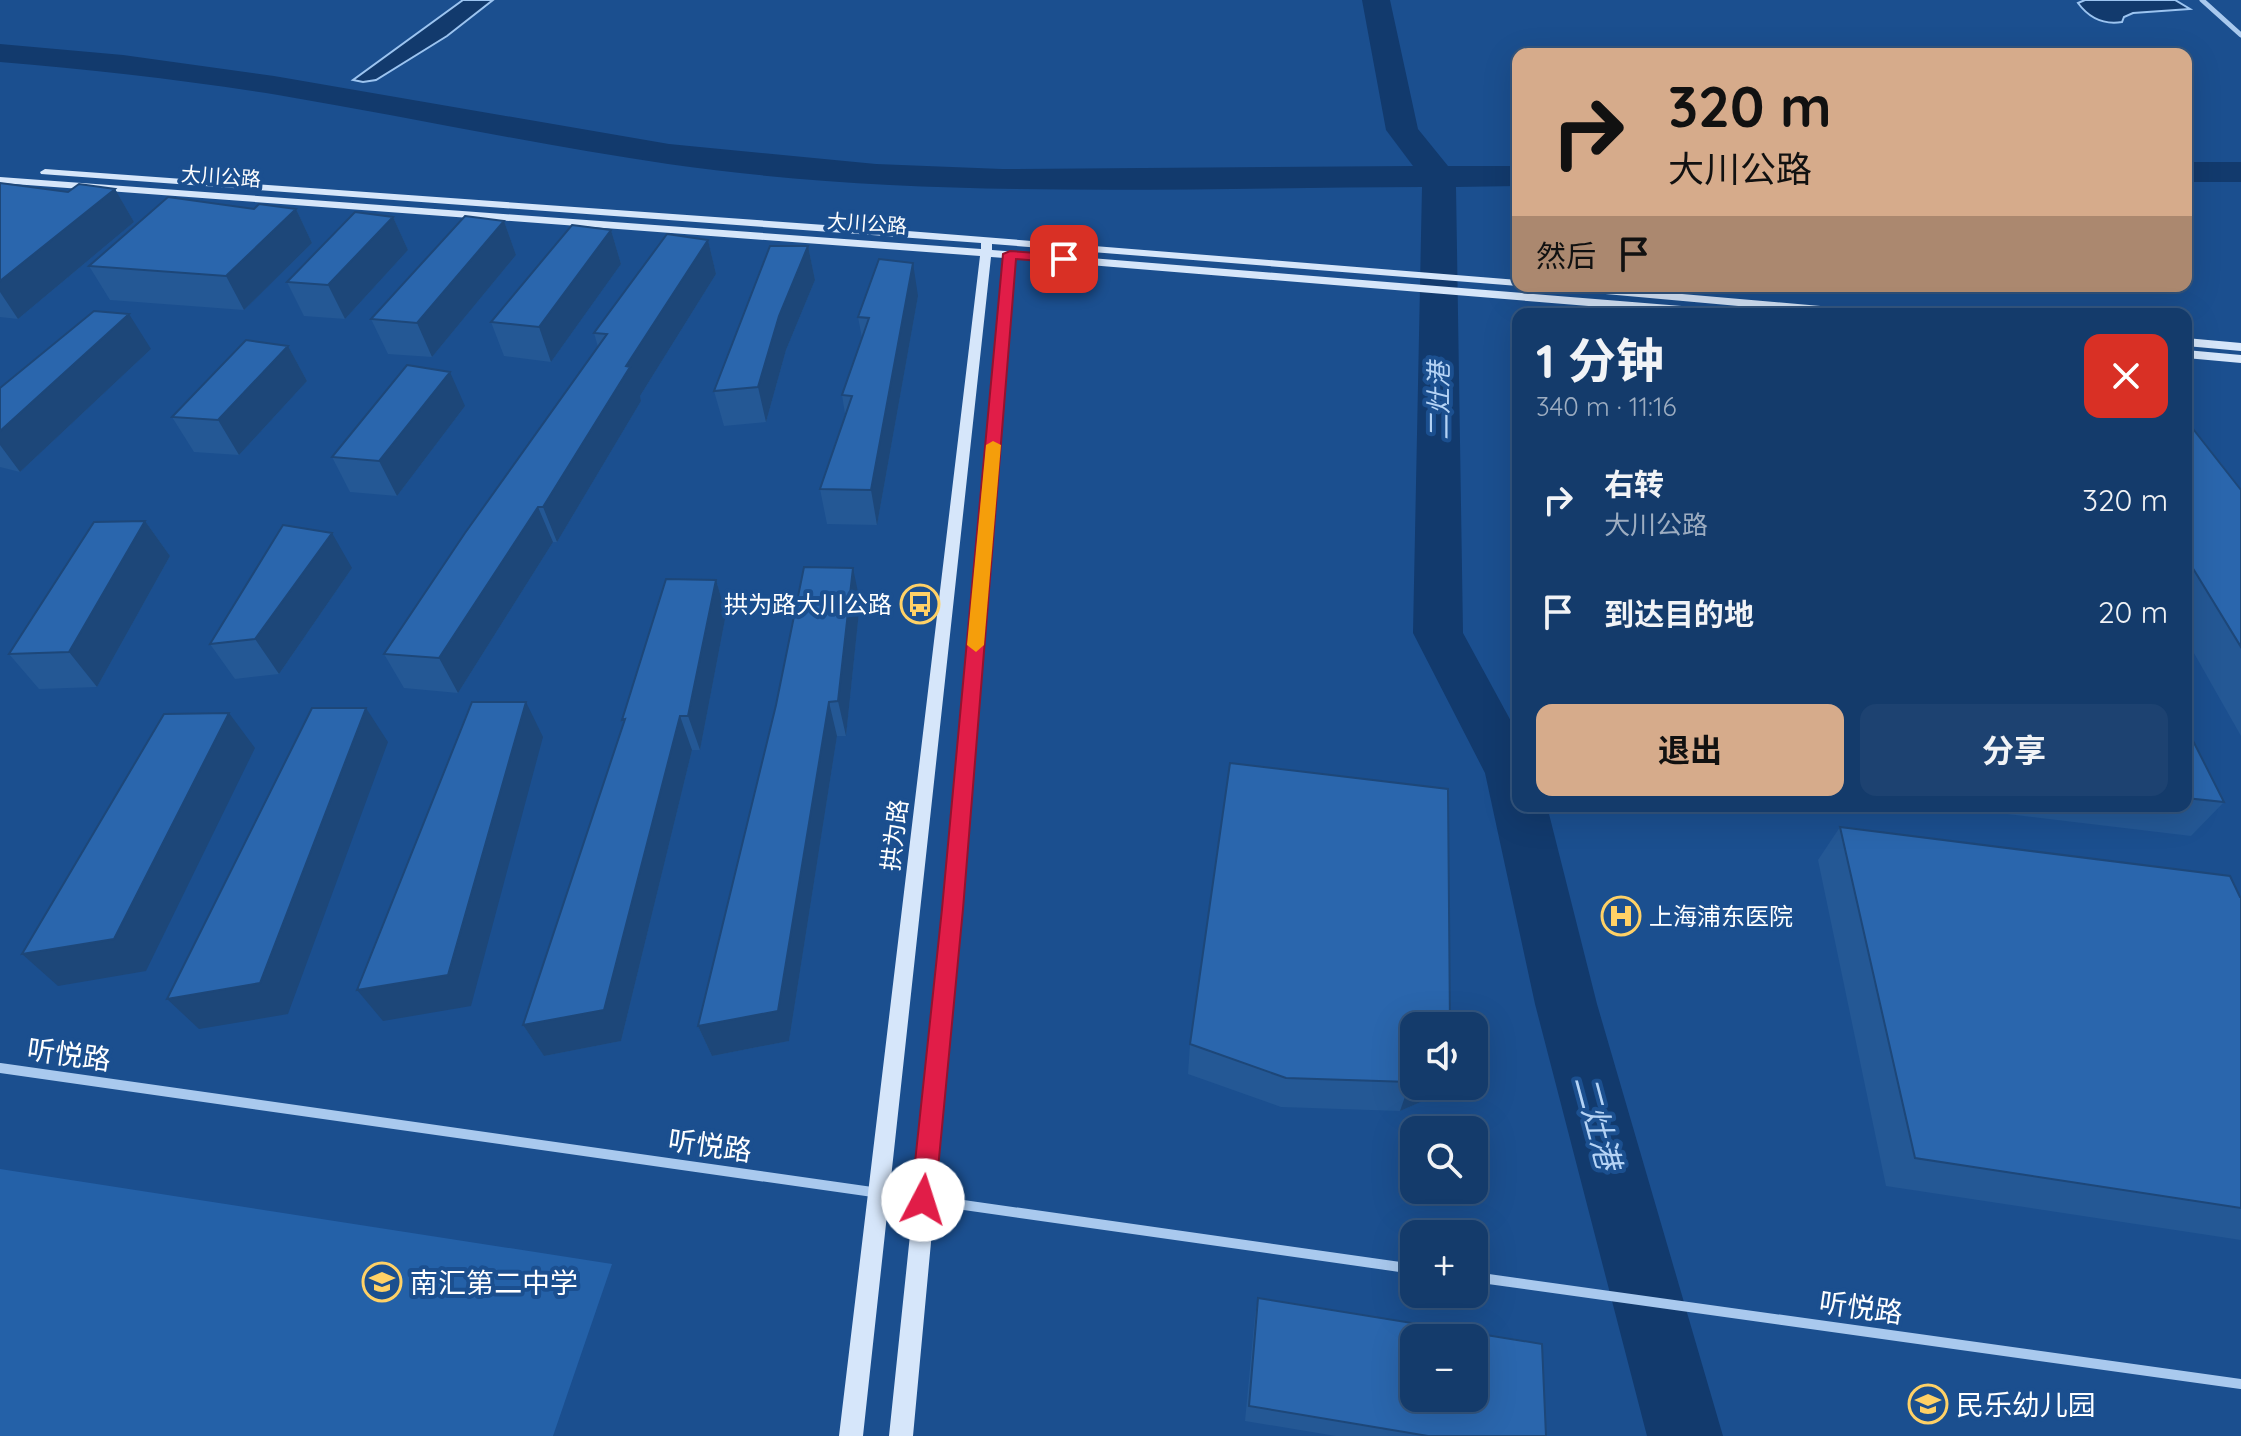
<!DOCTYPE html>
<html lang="zh">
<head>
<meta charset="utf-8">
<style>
  body { margin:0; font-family:Quicksand,"Noto Sans SC",sans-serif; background:#1d4271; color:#f1f3f6; height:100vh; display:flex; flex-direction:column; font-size:30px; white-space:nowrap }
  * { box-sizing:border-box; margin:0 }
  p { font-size:26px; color:#9dadc1 }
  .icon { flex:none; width:44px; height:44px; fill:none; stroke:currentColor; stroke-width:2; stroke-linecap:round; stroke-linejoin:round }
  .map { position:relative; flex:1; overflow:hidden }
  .panel { position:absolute; left:1512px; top:308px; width:680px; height:504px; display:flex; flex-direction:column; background:#143b6b; border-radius:16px; box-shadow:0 8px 32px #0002,0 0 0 2px #33557e }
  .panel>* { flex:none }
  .guide { position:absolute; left:1512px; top:48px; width:680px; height:244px; border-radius:16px; box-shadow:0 8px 32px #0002,0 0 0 2px #33557e; background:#d6ab8b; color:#111; overflow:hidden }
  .fabs { position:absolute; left:1400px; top:1012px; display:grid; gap:16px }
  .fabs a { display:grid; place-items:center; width:88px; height:88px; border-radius:16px; background:#143b6b; box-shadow:0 8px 32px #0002,0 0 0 2px #33557e; font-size:40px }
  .pin { position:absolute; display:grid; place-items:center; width:68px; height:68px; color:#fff; margin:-34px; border-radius:16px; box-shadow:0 4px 12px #0006 }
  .me { position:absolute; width:88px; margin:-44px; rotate:5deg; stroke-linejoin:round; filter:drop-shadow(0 0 6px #0008) }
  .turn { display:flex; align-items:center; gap:28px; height:168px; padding:0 24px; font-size:36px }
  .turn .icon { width:104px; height:104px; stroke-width:2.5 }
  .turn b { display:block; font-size:56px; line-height:68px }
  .then { display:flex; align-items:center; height:76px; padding:0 24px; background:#0003; gap:16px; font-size:30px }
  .round { display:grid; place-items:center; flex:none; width:84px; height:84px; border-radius:16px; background:#1d4271 }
  .headline { display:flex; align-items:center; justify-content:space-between; height:136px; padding:0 24px }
  h1 { font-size:48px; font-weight:700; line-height:60px }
  .cta { display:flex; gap:16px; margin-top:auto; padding:16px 24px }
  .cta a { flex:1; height:92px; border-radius:16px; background:#d6ab8b; color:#111; font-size:32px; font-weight:700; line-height:92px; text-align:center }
  .cta a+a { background:#1d4271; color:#f1f3f6 }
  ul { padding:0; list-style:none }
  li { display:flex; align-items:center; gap:24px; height:112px; padding:0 24px }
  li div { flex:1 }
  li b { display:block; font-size:30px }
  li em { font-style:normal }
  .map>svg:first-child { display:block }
  .green { fill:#2461a8 }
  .water { fill:#123a6d; stroke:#9cc4f0; stroke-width:2 }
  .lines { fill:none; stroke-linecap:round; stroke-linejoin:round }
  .river { fill:#123a6d; fill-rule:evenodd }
  .minor-far1 { stroke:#a9c9ee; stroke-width:5 }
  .minor { stroke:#a9c9ee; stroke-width:10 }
  .secondary { fill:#d6e6fa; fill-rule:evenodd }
  .wall { fill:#245895 }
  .shaded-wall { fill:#1d4779 }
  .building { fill:#2a66ad; stroke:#1d4779; stroke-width:2; fill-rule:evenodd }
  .route { fill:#e11d48; stroke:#92132f; stroke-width:2 }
  .slow { fill:#f59e0b }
  .labels { text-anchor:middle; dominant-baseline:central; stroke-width:8; stroke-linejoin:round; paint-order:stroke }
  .far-street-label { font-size:20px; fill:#fff; stroke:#1b4f8f }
  .poi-label { font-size:24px; fill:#fff; stroke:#1b4f8f; text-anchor:end }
  .street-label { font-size:24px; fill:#fff; stroke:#1b4f8f }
  .water-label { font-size:26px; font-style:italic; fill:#b5d3f5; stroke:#1b4f8f }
  .near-street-label { font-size:28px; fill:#fff; stroke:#1b4f8f }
  .near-poi-label { font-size:28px; fill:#fff; stroke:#1b4f8f; text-anchor:start }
  .near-water-label { font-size:32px; font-style:italic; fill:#b5d3f5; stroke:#1b4f8f }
</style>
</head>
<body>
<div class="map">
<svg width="2241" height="1436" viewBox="0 0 2241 1436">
  <rect width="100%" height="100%" fill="#1b4f8f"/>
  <!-- green -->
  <path class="green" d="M0 1169 612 1264 553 1436H0Z"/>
  <!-- water -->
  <path class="water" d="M463 0H493L447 36 376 80 363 82 353 80Z
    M2085 0H2175L2190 9 2133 13 2124 17 2122 22C2103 25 2089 18 2078 3Z"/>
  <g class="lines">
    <!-- river -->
    <path class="river" d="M1362 0H1390L1418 129 1448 166H1518V186L1456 187 1463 633 1518 734V806H1547L1597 1004 1723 1436H1647L1535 1004 1485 773 1413 633 1422 187C1171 188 917 200 668 164 538 145 408 117 278 95 186 80 93 70 0 62V44L123 55 274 76 669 144 876 164 1002 169 1413 166 1386 130Z
      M2186 162H2241V182H2186Z"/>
    <!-- minor-far1 -->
    <path class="minor-far1" d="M2202 0 2241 35"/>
    <!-- minor -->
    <path class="minor" d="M0 1068 1414 1269
      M1474 1277 2241 1384"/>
    <!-- secondary -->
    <path class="secondary" d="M45 169 895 230 1518 280V286L992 244V250L1731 310 1737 314H1687L1015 259 962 909 913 1436H889L944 909 1004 258 991 257 863 1436H839L980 256 0 183V177L981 249V243L41 174 40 172Z
      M1544 286H1590L1866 310 1872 314H1826L1550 289Z
      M2186 338 2241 343V351L2186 346Z
      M2186 350 2241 355V363L2186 358Z"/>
  </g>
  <!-- wall -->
  <path class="wall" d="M0 183 68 192 115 189 134 222 18 319 0 317Z
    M254 209H296L312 243 244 310 110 300 89 266Z
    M393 217 408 250 345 319 304 316 287 282Z
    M504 221 516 255 432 357 388 354 371 319Z
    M611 230 621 264 551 362 504 356 491 322Z
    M708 240 716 274 640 396 641 401 557 542H553L458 693 404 688 384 654 598 347 594 333Z
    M808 246 815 280 786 350 766 422 724 426 714 391Z
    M918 296 877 525 827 524 820 489 845 414 842 395 862 338 858 317Z
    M288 346 307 381 239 455 194 452 172 417Z
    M151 349 20 472 0 467V388Z
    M465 406 397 496 350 492 332 457Z
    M2186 420 2241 490V736L2186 639Z
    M145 521 170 556 97 687 39 689 9 654Z
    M352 568 279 674 235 679 210 644Z
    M716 580 726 614 700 750H692L621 1041 544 1056 523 1025 624 723 622 720Z
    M860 602 846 736H837L789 1041 712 1056 698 1026Z
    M2186 727 2224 802 2191 836 1941 806H2186Z
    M1230 763 1439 1094 1400 1111 1281 1107 1188 1074 1190 1044Z
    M1840 827 2241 897V1240L1886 1186 1818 860Z
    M1258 1298 1546 1436H1336L1245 1421 1255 1315Z"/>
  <!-- shaded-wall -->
  <path class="shaded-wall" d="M115 189 134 222 18 319 0 292V281Z
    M296 209 312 243 244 310 226 276Z
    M393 217 408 250 345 319 328 285Z
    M504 221 516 255 432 357 417 323Z
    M611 230 621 264 551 362 539 327Z
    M708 240 716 274 640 396 641 401 557 542 543 507 626 366Z
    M808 246 815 280 786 350 766 422 758 387 779 316Z
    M913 263 918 296 877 525 871 490Z
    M129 314 151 349 20 472 0 445V431Z
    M288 346 307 381 239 455 218 420Z
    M450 372 465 406 397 496 379 461Z
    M538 507 553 542 458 693 439 658Z
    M145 521 170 556 97 687 69 652Z
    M332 533 352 568 279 674 255 639Z
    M853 568 860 602 846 736 838 701Z
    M716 580 726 614 700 750 688 716Z
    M526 702 543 737 471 1006 383 1021 357 990Z
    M829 702 837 736 789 1041 712 1056 698 1026Z
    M366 708 388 742 288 1014 199 1029 167 999Z
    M229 713 255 748 146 971 58 986 22 954Z
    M680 716 692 750 621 1041 544 1056 523 1025Z
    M1414 1080V1086H1442L1439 1094 1400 1111 1410 1082Z"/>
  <!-- building -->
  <path class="building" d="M0 183 68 192 79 184 115 189 0 281Z
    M168 197 254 209 259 204 296 209 226 276 89 266Z
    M355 212 393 217 328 285 287 282Z
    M465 216 504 221 417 323 371 319Z
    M572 225 611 230 539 327 491 322Z
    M667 234 708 240 626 366 630 367 543 507H538L439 658 384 654 465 533 607 334 594 333Z
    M770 246H808L779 316 758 387 714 391Z
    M879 259 913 263 871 490 820 489 852 396 842 395 869 318 858 317Z
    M94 311 129 314 0 431V388Z
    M246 340 288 346 218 420 172 417Z
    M407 365 450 372 379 461 332 457Z
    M2186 420 2241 490V647L2186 557Z
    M145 521 69 652 9 654 94 522Z
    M283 525 332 533 255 639 210 644Z
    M804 567 853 568 838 701 829 702 778 1011 698 1026 776 705Z
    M666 579 716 580 688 716H680L604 1010 523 1025 625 719 622 720Z
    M472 702H526L448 975 357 990Z
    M312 708H366L260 983 167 999Z
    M229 713 114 939 22 954 164 714Z
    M2186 727 2224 802 2186 798Z
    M1230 763 1448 789 1450 1026H1414V1080L1410 1082 1286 1078 1190 1044Z
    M1840 827 2230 876 2240 897H2241V1208L1915 1158Z
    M1258 1298 1542 1344 1546 1436H1428L1249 1406ZM1414 1338H1474V1398H1414Z"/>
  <!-- route -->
  <path class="route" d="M1010 251 1064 255 1071 259 1064 263 1016 259 963 909 935 1200 931 1208 923 1211 914 1208 911 1200 942 909 1003 254Z"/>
  <!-- slow -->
  <path class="slow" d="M993 441 1001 445 984 645 976 652 967 645 986 445Z"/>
  <!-- icons -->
  <defs>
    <g id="bus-ring" transform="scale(2)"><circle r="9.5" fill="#1b4f8f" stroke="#ffd166" stroke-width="1.5"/><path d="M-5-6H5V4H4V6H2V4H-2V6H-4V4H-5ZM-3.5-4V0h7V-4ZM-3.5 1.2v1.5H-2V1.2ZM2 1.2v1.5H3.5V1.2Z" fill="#ffd166"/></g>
    <g id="hospital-ring" transform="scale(2)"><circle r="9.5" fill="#1b4f8f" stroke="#ffd166" stroke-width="1.5"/><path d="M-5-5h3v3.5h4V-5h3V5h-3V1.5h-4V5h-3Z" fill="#ffd166"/></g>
    <g id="school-ring" transform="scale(2)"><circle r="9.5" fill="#1b4f8f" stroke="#ffd166" stroke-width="1.5"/><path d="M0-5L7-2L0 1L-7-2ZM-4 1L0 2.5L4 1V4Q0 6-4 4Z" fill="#ffd166"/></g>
  </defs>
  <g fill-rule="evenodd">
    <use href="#bus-ring" x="920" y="604"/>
    <use href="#hospital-ring" x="1621" y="916"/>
    <use href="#school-ring" x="382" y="1282"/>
    <use href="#school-ring" x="1928" y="1404"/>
  </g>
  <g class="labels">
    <!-- far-street labels -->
    <g class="far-street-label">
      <text transform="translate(221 176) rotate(4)">大川公路</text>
      <text transform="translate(867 223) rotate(4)">大川公路</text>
    </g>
    <!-- poi labels -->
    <g class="poi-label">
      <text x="892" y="604">拱为路大川公路</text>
      <text x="1649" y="916" text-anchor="start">上海浦东医院</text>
    </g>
    <!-- street labels -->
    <g class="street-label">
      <text transform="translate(894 835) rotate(-83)">拱为路</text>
    </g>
    <!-- water labels -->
    <g class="water-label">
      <text transform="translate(1438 401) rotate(-90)">二灶港</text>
    </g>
    <!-- near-street labels -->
    <g class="near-street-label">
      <text transform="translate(69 1054) rotate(8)">听悦路</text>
      <text transform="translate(710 1145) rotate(8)">听悦路</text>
      <text transform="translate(1861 1307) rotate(8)">听悦路</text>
    </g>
    <!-- near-poi labels -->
    <g class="near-poi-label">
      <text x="410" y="1282">南汇第二中学</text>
      <text x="1956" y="1404">民乐幼儿园</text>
    </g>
    <!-- near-water labels -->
    <g class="near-water-label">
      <text transform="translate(1598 1122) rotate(75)">二灶港</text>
    </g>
  </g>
</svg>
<div class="fabs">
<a><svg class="icon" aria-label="sound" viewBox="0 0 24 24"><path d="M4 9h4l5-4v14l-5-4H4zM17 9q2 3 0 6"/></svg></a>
<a><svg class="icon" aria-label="search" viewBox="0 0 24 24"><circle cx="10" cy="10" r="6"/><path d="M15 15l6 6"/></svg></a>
<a>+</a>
<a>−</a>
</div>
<div class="pin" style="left:1064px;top:259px;background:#d93025"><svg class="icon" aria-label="arrive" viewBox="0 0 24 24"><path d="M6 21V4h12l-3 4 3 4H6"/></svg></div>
<svg class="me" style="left:923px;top:1200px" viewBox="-20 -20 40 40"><circle r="19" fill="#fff"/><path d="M0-13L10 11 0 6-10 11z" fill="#e11d48"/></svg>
<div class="guide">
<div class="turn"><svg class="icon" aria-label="right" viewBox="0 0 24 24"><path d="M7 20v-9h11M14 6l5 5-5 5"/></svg><div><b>320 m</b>大川公路</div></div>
<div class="then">然后<svg class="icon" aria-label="arrive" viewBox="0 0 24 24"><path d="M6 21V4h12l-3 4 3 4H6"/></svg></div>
</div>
<section class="panel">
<div class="headline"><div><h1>1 分钟</h1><p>340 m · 11:16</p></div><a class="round" style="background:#d93025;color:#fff"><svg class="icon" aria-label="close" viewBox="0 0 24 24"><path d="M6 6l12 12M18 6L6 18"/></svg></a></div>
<ul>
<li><svg class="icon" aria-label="right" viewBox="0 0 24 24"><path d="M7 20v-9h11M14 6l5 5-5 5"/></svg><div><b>右转</b><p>大川公路</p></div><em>320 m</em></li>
<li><svg class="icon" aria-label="arrive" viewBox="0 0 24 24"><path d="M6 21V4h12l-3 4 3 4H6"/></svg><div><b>到达目的地</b></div><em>20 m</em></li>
</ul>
<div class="cta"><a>退出</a><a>分享</a></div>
</section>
</div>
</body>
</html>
